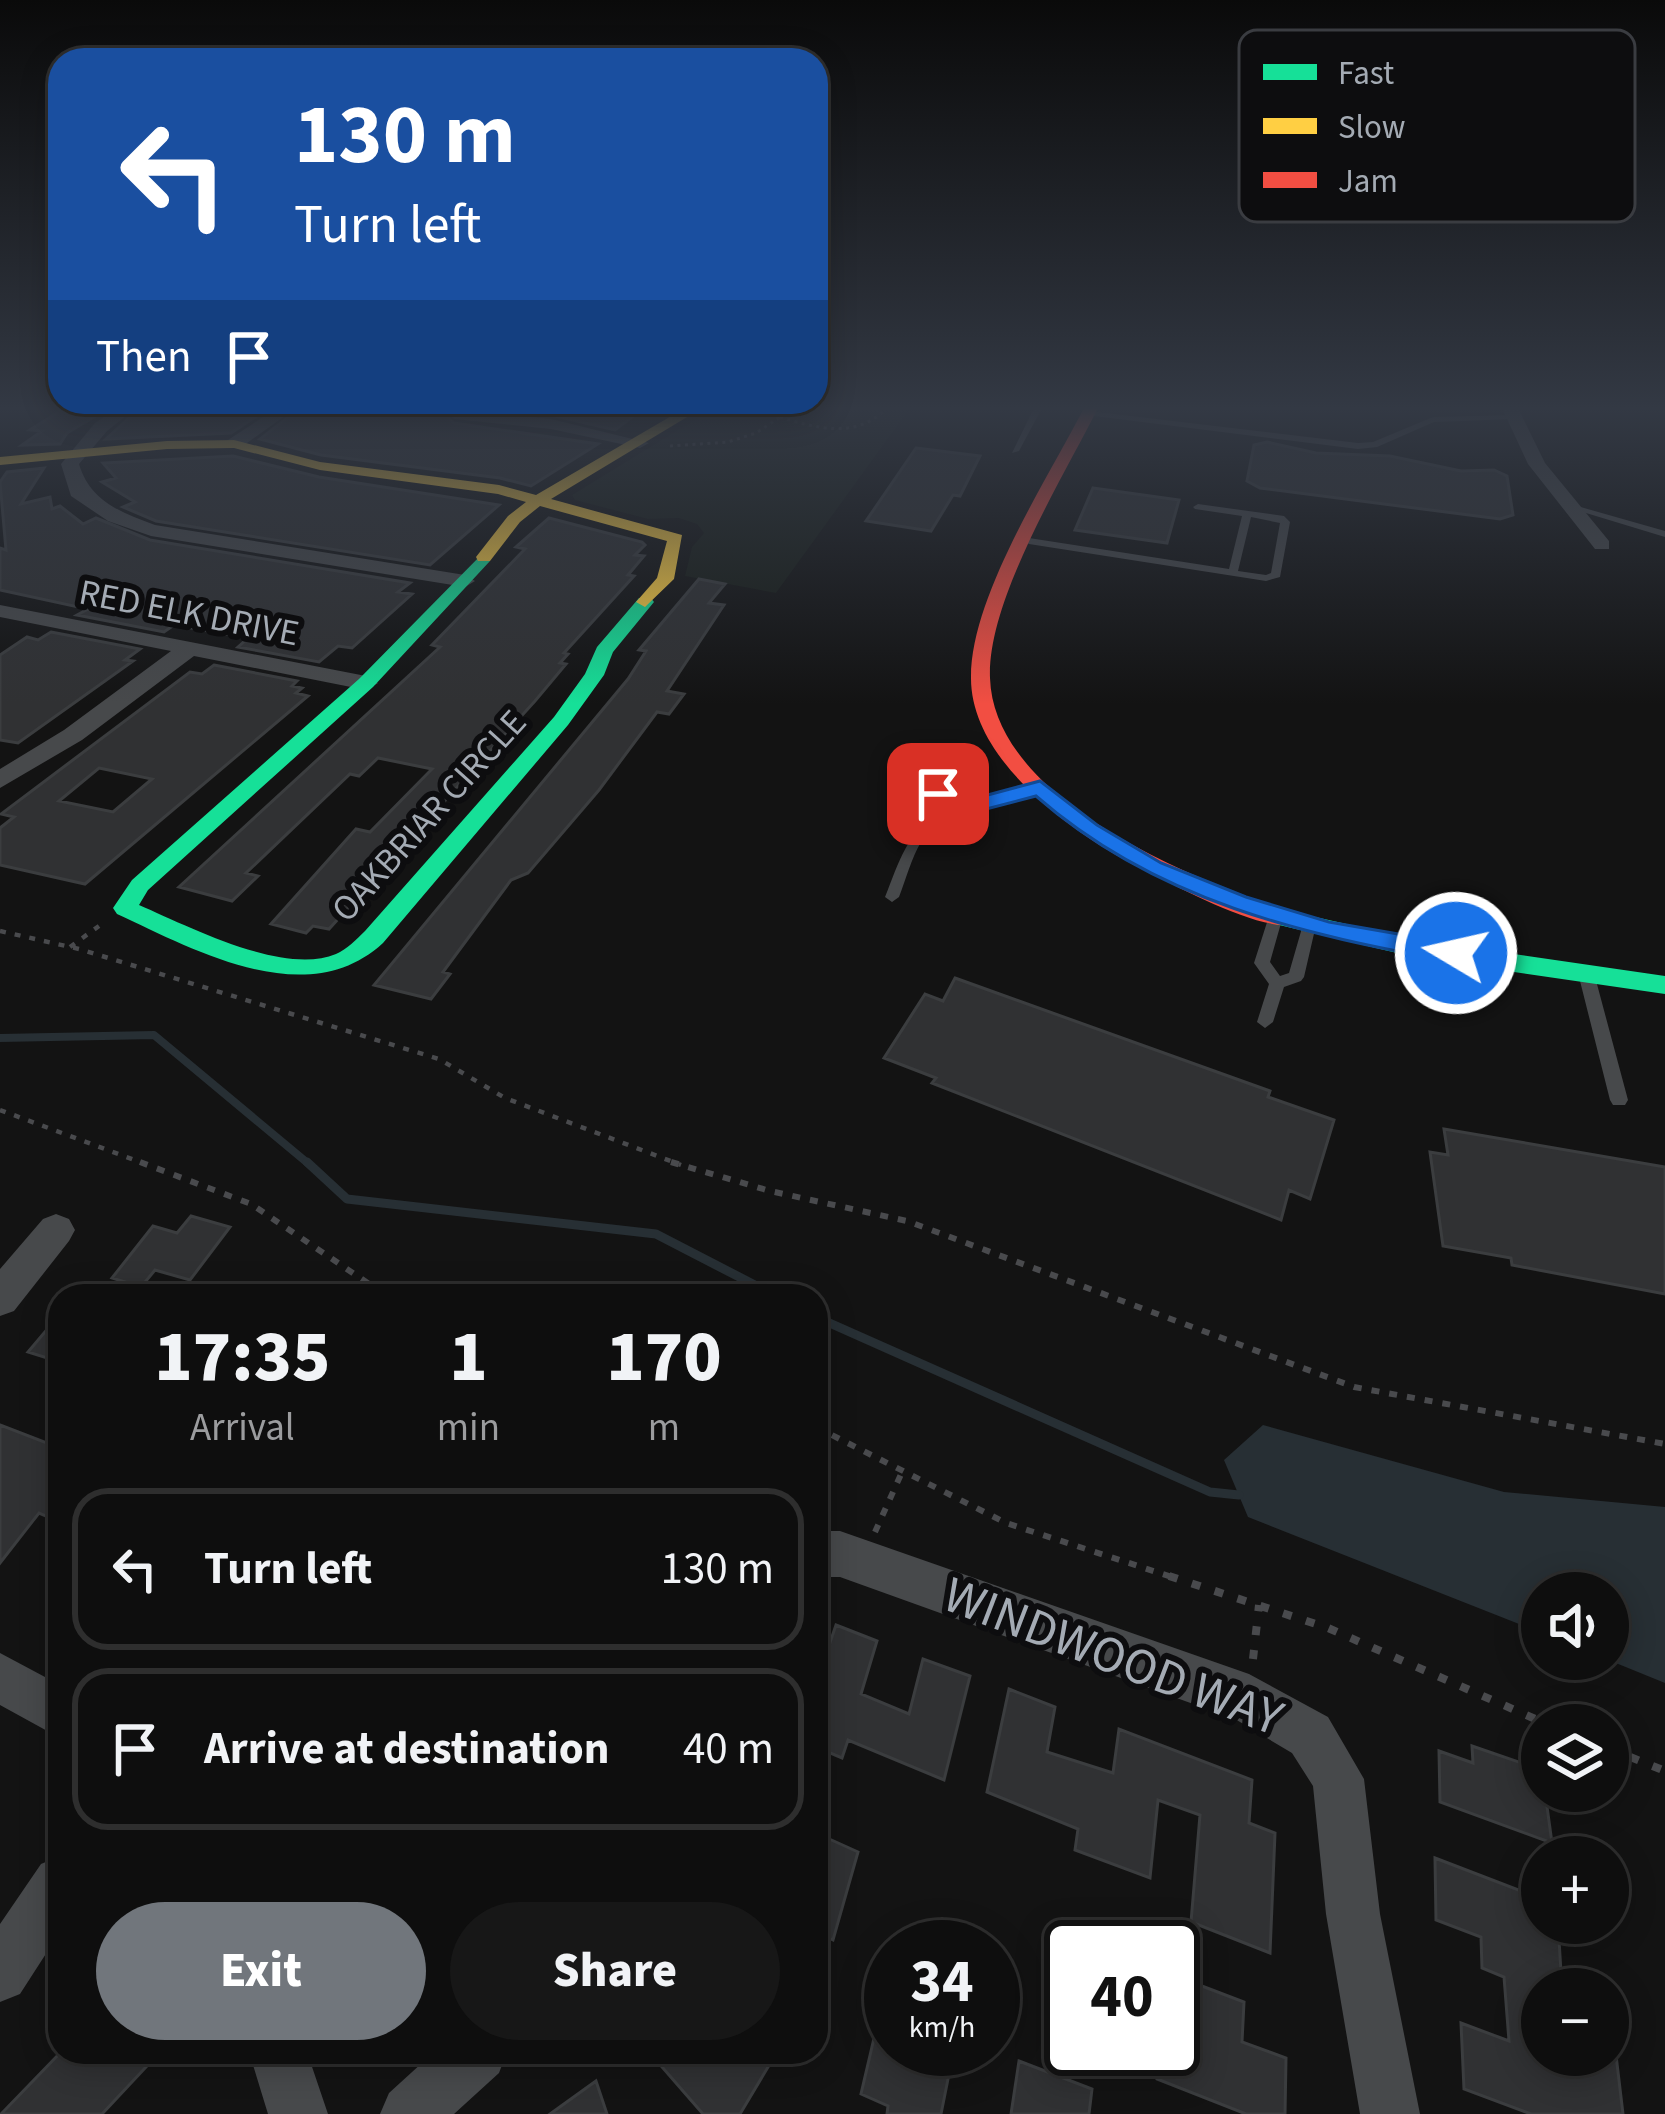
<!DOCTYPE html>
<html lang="en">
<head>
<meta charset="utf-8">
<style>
  body { margin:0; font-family:"Source Sans 3",sans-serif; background:#171717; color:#f1f3f6; height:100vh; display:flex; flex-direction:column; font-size:45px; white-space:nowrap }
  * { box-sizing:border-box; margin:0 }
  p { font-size:39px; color:#9b9c9e }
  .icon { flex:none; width:66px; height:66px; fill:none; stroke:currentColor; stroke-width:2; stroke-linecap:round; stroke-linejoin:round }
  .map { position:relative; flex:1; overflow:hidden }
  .side { position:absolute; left:48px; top:1284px; width:780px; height:780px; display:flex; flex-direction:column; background:#0e0e0e; border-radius:36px; box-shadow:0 6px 30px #0003,0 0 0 3px #2e2e2e }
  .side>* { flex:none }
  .hud { position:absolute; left:48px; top:48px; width:780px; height:366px; border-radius:36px; box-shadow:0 6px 30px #0003,0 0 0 3px #2e2e2e; background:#1a4fa0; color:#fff; overflow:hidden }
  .fabs { position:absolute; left:1521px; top:1572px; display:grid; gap:24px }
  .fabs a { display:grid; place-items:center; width:108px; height:108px; border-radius:50%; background:#0e0e0e; box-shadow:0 6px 30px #0003,0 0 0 3px #2e2e2e; font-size:60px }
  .speed { position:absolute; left:864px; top:1920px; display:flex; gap:24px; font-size:60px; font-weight:700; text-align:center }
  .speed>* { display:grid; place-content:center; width:156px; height:156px; border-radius:50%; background:#0e0e0e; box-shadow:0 6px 30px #0003,0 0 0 3px #2e2e2e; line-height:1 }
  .speed small { font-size:30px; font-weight:400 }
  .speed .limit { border:6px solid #111; border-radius:18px; background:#fff; color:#111 }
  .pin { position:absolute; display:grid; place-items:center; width:102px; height:102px; color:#fff; margin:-51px; border-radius:24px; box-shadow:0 6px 18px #0006 }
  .me { position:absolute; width:132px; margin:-66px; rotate:279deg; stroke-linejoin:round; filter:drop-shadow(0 0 9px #0008) }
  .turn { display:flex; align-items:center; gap:42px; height:252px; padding:0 48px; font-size:54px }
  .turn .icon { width:156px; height:156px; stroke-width:2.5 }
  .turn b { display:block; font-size:84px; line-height:102px }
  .then { display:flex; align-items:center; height:114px; padding:0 48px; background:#0003; gap:24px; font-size:45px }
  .eta { display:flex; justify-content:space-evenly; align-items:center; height:204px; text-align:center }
  .eta b { font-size:72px; font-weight:800; line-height:84px }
  .button { display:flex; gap:24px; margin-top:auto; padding:24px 48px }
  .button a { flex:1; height:138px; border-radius:72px; background:#71767c; color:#fff; font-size:48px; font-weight:800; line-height:138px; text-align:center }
  .button a+a { background:#171717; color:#f1f3f6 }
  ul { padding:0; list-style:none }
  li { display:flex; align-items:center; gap:36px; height:162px; margin:0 24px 18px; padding:0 24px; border:6px solid #2e2e2e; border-radius:36px }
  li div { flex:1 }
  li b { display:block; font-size:45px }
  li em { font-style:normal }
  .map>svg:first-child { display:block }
  .green { fill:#181d18 }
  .water { fill:#272f34 }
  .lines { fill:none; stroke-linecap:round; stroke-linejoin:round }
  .stream-far1 { stroke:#272f34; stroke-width:8 }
  .stream { stroke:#272f34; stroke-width:9 }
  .building { fill:#303133; stroke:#3b3d3f; stroke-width:3; fill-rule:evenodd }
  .path-far3 { stroke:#494a4d; stroke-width:3; stroke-dasharray:3 4.5; stroke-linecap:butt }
  .path-far2 { stroke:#494a4d; stroke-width:4.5; stroke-dasharray:6 9; stroke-linecap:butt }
  .path-far1 { stroke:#494a4d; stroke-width:6; stroke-dasharray:8 10; stroke-linecap:butt }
  .path { stroke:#494a4d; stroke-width:8; stroke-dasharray:9 15; stroke-linecap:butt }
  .lane { fill:#47494b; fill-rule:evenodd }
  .street { fill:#47494b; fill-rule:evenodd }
  .fast { fill:#16e098; fill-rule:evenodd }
  .slow { fill:#ffcf43; fill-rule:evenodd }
  .jam { fill:#f24e42; fill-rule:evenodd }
  .route { fill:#1a73e8; stroke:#114b97; stroke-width:3 }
  .labels { text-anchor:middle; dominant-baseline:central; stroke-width:12; stroke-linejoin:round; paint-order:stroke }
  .far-street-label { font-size:36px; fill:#a4abb4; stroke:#0d0d0f }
  .near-street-label { font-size:51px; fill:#a4abb4; stroke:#0d0d0f }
  .key { fill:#0d0d0f; stroke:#3a3c41; stroke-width:3 }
  .key-label { font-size:33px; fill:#a4abb4 }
</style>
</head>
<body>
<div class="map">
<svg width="1665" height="2114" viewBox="0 0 1665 2114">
  <rect width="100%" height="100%" fill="#131313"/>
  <!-- green -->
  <path class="green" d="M714 408H910L776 593 685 576 692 547 704 533 697 524 679 518 648 519 575 500 572 495Z"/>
  <!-- water -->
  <path class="water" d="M1263 1425 1504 1492 1665 1507V1683L1606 1659 1608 1593H1542V1633L1248 1517 1224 1460Z"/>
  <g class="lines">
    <!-- stream-far1 -->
    <path class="stream-far1" d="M0 1038 154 1035 310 1165"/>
    <!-- stream -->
    <path class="stream" d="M307 1162 347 1199 656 1234 776 1296
      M816 1317 1210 1492 1239 1495"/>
  </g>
  <!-- building -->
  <path class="building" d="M65 408H109L67 433 60 444 22 445 42 431 30 430Z
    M140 408H269L231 433 106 439Z
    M300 408 377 416 386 408H437L454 423 598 444 531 486 500 478 321 455 260 439Z
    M486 408H644L615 430 551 415Z
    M1267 442 1316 453 1390 456 1461 471 1494 470 1507 476 1513 515 1500 519 1260 488 1247 481 1254 445Z
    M916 448 980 456 960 496 953 495 931 531 866 521Z
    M233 456 319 477 499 505 430 565 156 521 123 507 135 502 102 482 116 478 103 463Z
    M44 468 21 504 50 497 52 509 60 506 83 524 96 518 150 540 410 583 398 592 412 594 352 648 338 646 319 662 238 647 248 638 174 625 164 632 77 615 88 609 0 590V548L6 550 0 482 7 472Z
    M1093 488 1179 500 1167 543 1075 530Z
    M549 518 642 542 645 545 635 555 644 556 628 575 634 576 564 653 568 654 560 663 566 664 535 701 329 929 313 926 306 933 271 924 356 829 370 832 432 769 378 758 359 776 350 774 246 873 258 876 232 901 179 887 440 647 432 645 525 549 516 547Z
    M699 579 725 584 709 603 724 605 667 691 684 694 669 714 657 712 599 790 528 873 511 880 443 972 450 974 431 999 374 985 628 679 646 651 639 650Z
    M51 632 140 649 125 660 133 661 18 743 0 740V655L27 637 38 640Z
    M214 665 297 681 292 686 302 688 296 693 308 696 85 884 0 865V828L14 817 1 814 190 672 202 674ZM99 768 152 779 113 812 59 801Z
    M955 978 1270 1091 1268 1097 1334 1120 1310 1199 1289 1190 1281 1220 932 1083 936 1078 884 1058 925 994 943 1001Z
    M1444 1129 1665 1167V1294L1512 1265 1511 1258 1443 1246 1430 1152 1448 1155Z
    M191 1216 230 1227 190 1280 155 1270 141 1287 112 1278 153 1226 177 1233Z
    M60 1314V1362L28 1352Z
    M0 1425 60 1448V1522L39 1513 0 1563Z
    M836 1625 877 1641 861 1694 909 1714 923 1659 970 1676 944 1780 848 1740 842 1758 816 1747V1660L823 1663Z
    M1009 1689 1055 1707 1047 1752 1113 1773 1119 1729 1252 1780 1249 1823 1275 1833 1270 1953 1191 1922 1200 1815 1158 1800 1150 1878 1075 1850 1078 1829 987 1792Z
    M1472 1746 1542 1770 1552 1843 1440 1802 1439 1751 1473 1763Z
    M816 1833 858 1852 833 1940 816 1932Z
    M1435 1858 1542 1899V1923H1558L1562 1989H1542V2055H1616L1623 2114H1531L1464 2089 1461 2023 1509 2041 1504 1977 1482 1968 1481 1937 1436 1920Z
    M1173 1975 1244 2002 1242 2042 1286 2058 1285 2114H1246L1157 2079 1159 2049H1173Z
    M882 2004 891 2005V2049H954L941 2114H887L888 2106 861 2094Z
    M61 2052H160L102 2114H1Z
    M649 2052H777L740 2114H703Z
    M1019 2061 1092 2089 1089 2114H1011Z
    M596 2081 607 2114H550Z"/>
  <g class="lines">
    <!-- path-far3 -->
    <path class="path-far3" d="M780 417C819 429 856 439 887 408
      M670 446 728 442 756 433 780 417 779 408"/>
    <!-- path-far2 -->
    <path class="path-far2" d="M0 931 79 949 439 1059 505 1098 681 1165
      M70 947 99 926
      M0 1110 148 1165"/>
    <!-- path-far1 -->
    <path class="path-far1" d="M140 1162 251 1204 378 1290 424 1296
      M671 1162 770 1191 907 1221 1354 1387 1665 1444
      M816 1427 1006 1523 1178 1579
      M875 1532 902 1472"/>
    <!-- path -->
    <path class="path" d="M1169 1576 1328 1628 1549 1725
      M1253 1659 1259 1605
      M1608 1748 1665 1771"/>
    <!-- lane -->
    <path class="lane" d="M1034 408H1042L1019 451 1012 453Z
      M1089 411 1358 443 1373 442 1433 417 1514 415 1518 417 1514 419 1434 422 1377 447 1358 449 1086 415Z
      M1563 502 1665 531V537L1563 506Z
      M1198 504 1284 516 1290 522 1280 577 1266 581 1029 544 1024 541 1029 538 1229 569 1242 516 1195 509 1193 507ZM1251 517 1280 523 1271 573 1266 575 1238 571Z
      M912 762 941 767 945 794 951 806 1040 784 1047 788 1045 791C1005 801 945 803 921 842 911 859 906 879 899 897L892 902 885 897C899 862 907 831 941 811L931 794 930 773 907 769V763Z
      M1276 911 1283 916 1270 962 1280 976 1289 973 1304 921 1309 920 1316 925 1304 977 1301 981 1284 987 1273 1022 1265 1028 1257 1022 1269 984 1254 963 1269 916Z
      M1586 967 1594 973 1628 1100 1625 1105H1613L1610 1100 1578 973Z"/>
    <!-- street -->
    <path class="street" d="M117 408H136L107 431 79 464C90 501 120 512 155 525L465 575 475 581 465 587 151 536 108 521 71 496 61 464 95 423Z
      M277 408H296L240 448H228V440Z
      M441 408 551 419 649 443 640 448 551 429 454 419Z
      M1502 408H1518L1545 463 1609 541V549H1595L1528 464Z
      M0 605 366 676 378 683 366 690 194 656 82 740 0 788V769L64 730 171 651 0 617Z
      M56 1214 69 1219 75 1230 69 1241 14 1311 0 1316V1269L43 1219Z
      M816 1531H840L1249 1674 1328 1717 1364 1779 1380 1914 1420 2114H1360L1326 1914 1313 1786 1292 1753 1235 1719 840 1577H816Z
      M0 1653 60 1685V1738L0 1705Z
      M60 1856V1932L20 1994 0 2002V1924L41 1864Z
      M249 2052H307L328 2114H268Z
      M434 2052H507L499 2073 454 2114H380L389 2093Z"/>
    <!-- fast -->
    <path class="fast" d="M484 552 490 553V561L373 687 148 890 139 905C188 926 283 976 336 954 347 949 357 939 365 931L554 717 585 674 597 647 639 598H651L654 602 613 652 604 675 568 725 383 943C307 1013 195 950 117 914L113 908 132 880 359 679Z
      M1284 910 1418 940 1665 976V994L1418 958 1275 924 1272 918Z"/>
    <!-- slow -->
    <path class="slow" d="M685 408H702L551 499 682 535 674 579 645 607 636 602 657 578 667 541 540 506 520 522 490 561H478L476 557 508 516 526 502 498 494 320 470 234 448 167 449 0 465V457L167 441 234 440 320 462 499 485 536 495Z"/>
    <!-- jam -->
    <path class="jam" d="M1084 408H1098C1063 478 987 600 990 678 994 801 1195 881 1293 912L1296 918 1293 924C1261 932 1178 887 1148 872 1079 838 970 763 971 677 971 596 1047 480 1084 408Z"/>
  </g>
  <!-- sky -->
  <linearGradient id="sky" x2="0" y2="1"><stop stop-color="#0a0a0a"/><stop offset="0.58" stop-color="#333944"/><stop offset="1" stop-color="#333944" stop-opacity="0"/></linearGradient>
  <rect width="1665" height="704" fill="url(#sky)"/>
  <!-- route -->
  <path class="route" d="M1040 781 1097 825 1161 863 1246 897 1329 922 1456 944 1469 953 1456 962C1303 935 1156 901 1036 796L948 819 940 817 927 794 930 790H945L954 804Z"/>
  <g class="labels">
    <!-- far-street labels -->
    <g class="far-street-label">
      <text transform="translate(189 613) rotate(11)">RED ELK DRIVE</text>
      <text transform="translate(429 816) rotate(-48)">OAKBRIAR CIRCLE</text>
    </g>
    <!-- near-street labels -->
    <g class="near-street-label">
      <text transform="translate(1113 1657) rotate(21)">WINDWOOD WAY</text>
    </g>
  </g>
  <!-- legend -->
  <rect x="1239" y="30" width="396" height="192" rx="18" class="key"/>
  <rect x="1263" y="64" width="54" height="16" fill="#16e098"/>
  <rect x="1263" y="118" width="54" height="16" fill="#ffcf43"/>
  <rect x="1263" y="172" width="54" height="16" fill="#f24e42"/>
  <g class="key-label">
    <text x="1338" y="84">Fast</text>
    <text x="1338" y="138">Slow</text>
    <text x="1338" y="192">Jam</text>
  </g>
</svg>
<div class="fabs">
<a><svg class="icon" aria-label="sound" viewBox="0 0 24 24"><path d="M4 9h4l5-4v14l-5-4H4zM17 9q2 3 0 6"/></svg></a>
<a><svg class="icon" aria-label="layers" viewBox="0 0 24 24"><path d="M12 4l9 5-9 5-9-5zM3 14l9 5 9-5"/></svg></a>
<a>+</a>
<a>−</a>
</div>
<div class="speed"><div>34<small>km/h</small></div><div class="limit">40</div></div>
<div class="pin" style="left:938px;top:794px;background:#d93025"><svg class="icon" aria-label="arrive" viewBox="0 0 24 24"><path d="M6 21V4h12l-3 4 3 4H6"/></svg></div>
<svg class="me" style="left:1456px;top:953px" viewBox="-20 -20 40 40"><circle r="17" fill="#1a73e8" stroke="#fff" stroke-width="3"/><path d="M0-11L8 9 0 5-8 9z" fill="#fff"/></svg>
<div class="hud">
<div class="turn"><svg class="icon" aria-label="left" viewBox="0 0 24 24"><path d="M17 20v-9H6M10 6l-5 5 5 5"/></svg><div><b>130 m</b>Turn left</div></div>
<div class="then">Then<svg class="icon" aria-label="arrive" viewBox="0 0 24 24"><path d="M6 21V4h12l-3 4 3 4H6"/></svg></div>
</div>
<section class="side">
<div class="eta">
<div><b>17:35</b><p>Arrival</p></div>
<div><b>1</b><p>min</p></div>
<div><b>170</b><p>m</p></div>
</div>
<ul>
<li><svg class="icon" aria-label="left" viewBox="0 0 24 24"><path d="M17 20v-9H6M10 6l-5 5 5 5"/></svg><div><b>Turn left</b></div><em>130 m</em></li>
<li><svg class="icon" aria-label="arrive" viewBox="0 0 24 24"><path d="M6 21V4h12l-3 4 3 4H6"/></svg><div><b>Arrive at destination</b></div><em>40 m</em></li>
</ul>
<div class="button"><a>Exit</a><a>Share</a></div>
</section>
</div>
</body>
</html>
